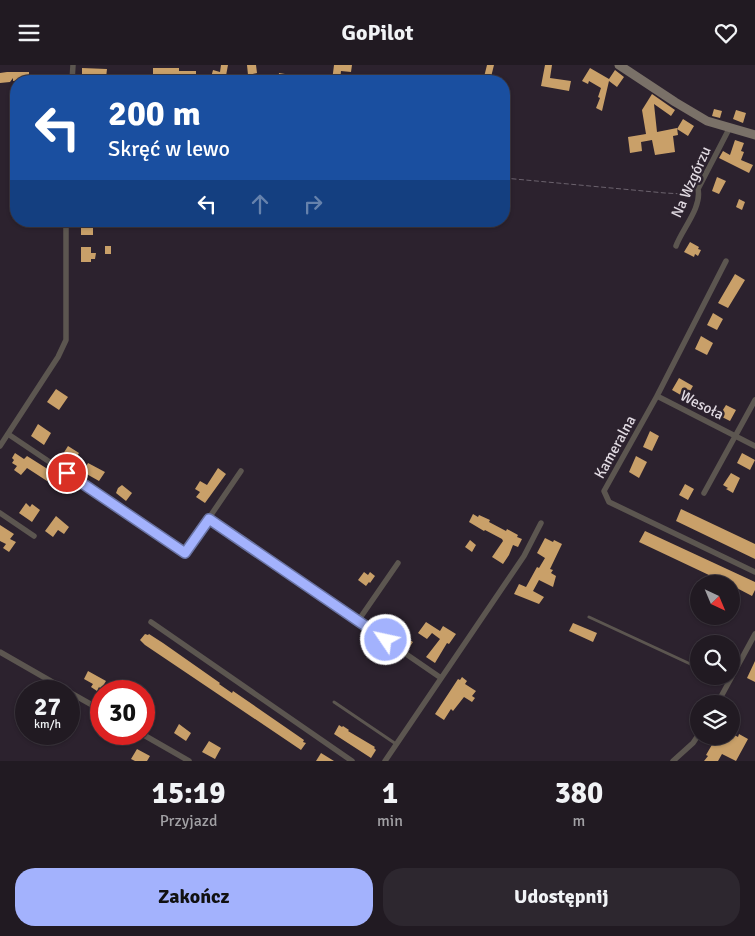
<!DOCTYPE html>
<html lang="pl">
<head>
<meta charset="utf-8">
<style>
  body { margin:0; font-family:Signika,sans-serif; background:#2d272f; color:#f1f3f6; height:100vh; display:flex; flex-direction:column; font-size:19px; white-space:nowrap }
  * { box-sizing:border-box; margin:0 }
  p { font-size:16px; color:#a2a1a5 }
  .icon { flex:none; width:28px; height:28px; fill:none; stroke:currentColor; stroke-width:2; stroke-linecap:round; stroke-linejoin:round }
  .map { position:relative; height:696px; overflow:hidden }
  .drawer { display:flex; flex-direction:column; background:#211a22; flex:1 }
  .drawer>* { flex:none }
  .banner { position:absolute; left:10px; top:10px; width:500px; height:152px; border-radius:20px; box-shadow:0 1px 4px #0004,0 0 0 1px #3e3840; background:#1a4fa0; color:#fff; overflow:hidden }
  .needle { width:32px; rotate:136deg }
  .buttons { position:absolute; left:690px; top:510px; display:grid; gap:10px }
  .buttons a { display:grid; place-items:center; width:50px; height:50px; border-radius:50%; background:#211a22; box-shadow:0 1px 4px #0004,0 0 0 1px #3e3840; font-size:25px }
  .speed { position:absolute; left:15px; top:615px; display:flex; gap:10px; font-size:25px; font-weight:700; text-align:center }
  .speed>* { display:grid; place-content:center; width:65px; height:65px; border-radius:50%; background:#211a22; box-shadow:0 1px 4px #0004,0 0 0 1px #3e3840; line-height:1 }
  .speed small { font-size:12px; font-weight:400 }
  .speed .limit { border:8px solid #d22; background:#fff; color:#111 }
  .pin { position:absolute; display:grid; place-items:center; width:42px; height:42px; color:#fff; margin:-21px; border:2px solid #fff; border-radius:50%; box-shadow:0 1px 5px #0007 }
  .me { position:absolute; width:55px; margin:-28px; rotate:304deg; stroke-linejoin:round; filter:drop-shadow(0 0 4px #0008) }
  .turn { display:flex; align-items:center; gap:18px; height:105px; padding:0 15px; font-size:22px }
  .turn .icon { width:65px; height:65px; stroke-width:2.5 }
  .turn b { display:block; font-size:35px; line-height:42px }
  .lanes { display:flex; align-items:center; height:48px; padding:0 15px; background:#0003; justify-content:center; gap:25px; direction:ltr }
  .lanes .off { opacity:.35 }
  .eta { display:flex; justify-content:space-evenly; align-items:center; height:85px; text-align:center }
  .eta b { font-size:30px; font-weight:800; line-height:35px }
  .cta { display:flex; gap:10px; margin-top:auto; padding:10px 15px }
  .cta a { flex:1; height:58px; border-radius:20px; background:#a3b2fd; color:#111; font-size:20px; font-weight:800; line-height:58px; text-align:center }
  .cta a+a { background:#2d272f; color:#f1f3f6 }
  header { display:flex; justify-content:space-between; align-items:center; height:65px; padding:0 15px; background:#211a22; font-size:22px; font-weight:800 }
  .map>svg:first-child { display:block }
  .building { fill:#c9a069 }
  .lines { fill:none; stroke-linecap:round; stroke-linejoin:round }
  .path { stroke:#6b626d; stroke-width:1; stroke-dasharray:5 2.5; stroke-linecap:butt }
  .lane { stroke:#5c5650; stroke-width:3 }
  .street { stroke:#5c5650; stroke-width:5.5 }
  .secondary { stroke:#7a7168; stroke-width:9 }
  .route-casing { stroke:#6a74a4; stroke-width:12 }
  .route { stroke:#a3b2fd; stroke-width:9 }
  .labels { text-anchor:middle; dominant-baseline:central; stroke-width:5; stroke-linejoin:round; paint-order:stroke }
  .street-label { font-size:15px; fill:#e1dae2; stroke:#2c222e }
</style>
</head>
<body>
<header><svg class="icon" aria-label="menu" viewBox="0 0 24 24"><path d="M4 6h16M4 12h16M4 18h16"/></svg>GoPilot<svg class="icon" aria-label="heart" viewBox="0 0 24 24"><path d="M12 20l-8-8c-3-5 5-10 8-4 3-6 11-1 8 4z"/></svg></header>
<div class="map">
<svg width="755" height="696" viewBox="0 0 755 696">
  <rect width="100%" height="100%" fill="#2c222e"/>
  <!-- building -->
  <path class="building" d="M221 0H228L225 16H210L213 5 220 7Z
    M247 0H256L257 8 248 10Z
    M334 0H352L351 7 341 6 340 16H332Z
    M487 0H494L490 16H483Z
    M545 0H552L550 13 571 16 569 26 541 21Z
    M82 3 107 4 106 13 97 12V16H89L90 14 82 12Z
    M153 3H179V6H196V11H193V16H184V12H171L170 16H153Z
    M590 3 609 14 615 5 624 12 617 22 609 16 602 46 596 43 600 33 598 32 601 23 589 16 588 19 582 16Z
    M7 7H29V15L13 16V13L10 17 0 18V8Z
    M279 8 303 12 304 9 310 11 309 16 278 14Z
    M52 11H62V16H51Z
    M652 29 675 45 671 51 654 39 657 67 677 63 678 70 673 71 675 87 655 90 652 75 641 77 642 86 630 88 628 72 646 69 642 45Z
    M714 44 722 46 720 53 712 51Z
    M736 45 746 48 743 58 733 54Z
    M683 54 694 61 688 71 677 64Z
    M735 75 744 78 741 86 744 87 741 95 753 100 749 108 719 93 723 86 730 90Z
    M717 112 726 116 719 129 712 126Z
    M739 134 745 137 742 145 736 142Z
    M93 160V170H81V161Z
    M690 177 699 182 698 184 701 185 698 191 695 189 694 192 684 187Z
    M105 181H111V189H105Z
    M81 182H91V188H96L95 194H91V197H81Z
    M735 209 745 215 728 243 718 238Z
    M713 248 723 254 717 265 707 260Z
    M701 271 713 278 707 290 695 284Z
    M679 313 693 321 686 333 672 325Z
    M56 324 68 332 59 345 47 337Z
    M726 340 736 345 730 356 722 352 721 348Z
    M38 359 51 368 44 380 31 371Z
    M650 366 659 371 652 386 643 382Z
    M68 381 79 388 74 396 63 389Z
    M15 388 24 394 27 391 46 403 52 408 47 416 27 403 21 410 14 405 17 401 12 398 14 395 12 393Z
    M742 388 755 395 750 405 737 398Z
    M636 391 647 397 639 413 629 407Z
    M88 398 105 407 99 416 83 407Z
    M218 403 226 409 205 438 196 432 200 427 195 424 200 416 207 420Z
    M731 408 740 413 733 428 726 424 728 423 723 420Z
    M685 419 694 424 688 435 679 430Z
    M122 420 132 428 126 436 116 428 118 423Z
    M26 438 30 442 32 439 40 445 32 457 19 448Z
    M681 444 755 479V494L676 456Z
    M473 449 478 452 479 450 490 455 489 457 506 466 507 464 518 470 517 472 522 474 518 482 513 480 509 490 503 499 492 492 503 476 502 474 485 465 484 466 469 457Z
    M56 451 69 462 64 469 58 465 53 472 45 466Z
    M0 460 14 469 10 474 16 477 9 487 3 483 6 479 0 476Z
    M645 466 755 517V525L752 531 731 520V519H728L639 477Z
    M545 473 553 477 554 475 562 479 550 504 553 505 551 508 556 511 553 522 539 515 533 526 544 532 539 539 514 529 519 519 526 522 537 502 539 503 545 493 537 488Z
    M470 475 476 480 472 487 465 482Z
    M364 507 368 510 370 507 375 511 370 518 369 517 366 521 358 515Z
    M426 557 440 566 443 561 456 569 449 579 447 578 435 598 426 592 440 574 432 568 427 574 418 568Z
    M573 558 597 568 593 577 569 566Z
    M145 569 148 570 149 569 163 578 220 618 219 619 232 628 233 626 304 675 303 677 306 678 301 685 145 580 140 575Z
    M406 573 413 577 409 583 402 579Z
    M755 596V617L747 613Z
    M88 606 106 616 101 624 99 622 97 626 91 622 93 619 84 614Z
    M462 612 467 616 465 619 476 626 472 631 475 633 472 637 464 632 453 646 451 644 444 655 435 649 458 614 460 615Z
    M69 641 79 647 74 655 69 652Z
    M179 659 191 668 186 676 174 668Z
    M339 660 342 662 343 661 349 665 348 666 375 682 374 683 376 685 371 693 334 669Z
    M731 668 738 672 739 669 748 674 736 696 722 689 718 696H704L708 691 706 690 717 671H731Z
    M209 676 221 683 215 694 202 687Z
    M137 684 150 691 147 696H135L131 694Z
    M321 688 334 696H316Z"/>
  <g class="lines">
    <!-- path -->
    <path class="path" d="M504 113 665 128 684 129 692 126"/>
    <!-- lane -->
    <path class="lane" d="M589 552 699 603
      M715 611 728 617
      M334 637 396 679"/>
    <!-- street -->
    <path class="street" d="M72 16 73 0
      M676 181C682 164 702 143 698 124L729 64
      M726 196 657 331 604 426 609 437 755 507
      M657 331 755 381
      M8 369 185 488 241 406
      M0 381 58 292 66 275V156
      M704 428 755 335
      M0 448 34 471
      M209 454 358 556
      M398 498 358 556 441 613
      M151 557 352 696
      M0 587 68 626
      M69 627 101 645
      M717 639 755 569
      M142 669 189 696
      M385 696 524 491 541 458
      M673 696 693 678 699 669"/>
    <!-- secondary -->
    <path class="secondary" d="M619 0 675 37 707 56 755 70"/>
  </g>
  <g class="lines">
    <!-- route casing -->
    <g class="route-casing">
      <path id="route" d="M67 408 185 488 209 454 386 575"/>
    </g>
    <!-- route -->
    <use href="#route" class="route"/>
  </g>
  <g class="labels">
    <!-- street labels -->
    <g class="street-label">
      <text transform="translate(691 117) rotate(-66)">Na Wzgórzu</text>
      <text transform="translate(702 340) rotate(27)">Wesoła</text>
      <text transform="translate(615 382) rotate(-61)">Kameralna</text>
    </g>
  </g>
</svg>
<div class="buttons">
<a><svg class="needle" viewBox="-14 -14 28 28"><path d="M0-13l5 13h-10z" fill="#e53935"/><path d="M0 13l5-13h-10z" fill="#a2a1a5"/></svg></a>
<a><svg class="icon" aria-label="search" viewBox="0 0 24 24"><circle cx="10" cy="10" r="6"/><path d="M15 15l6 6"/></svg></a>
<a><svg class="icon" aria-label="layers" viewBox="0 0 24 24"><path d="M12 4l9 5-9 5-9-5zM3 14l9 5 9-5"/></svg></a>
</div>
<div class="speed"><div>27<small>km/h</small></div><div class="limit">30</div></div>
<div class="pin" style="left:67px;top:408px;background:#d93025"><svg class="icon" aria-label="arrive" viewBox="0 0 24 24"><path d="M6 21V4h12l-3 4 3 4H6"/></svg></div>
<svg class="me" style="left:386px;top:575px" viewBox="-20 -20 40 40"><circle r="17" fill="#a3b2fd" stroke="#fff" stroke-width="3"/><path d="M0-11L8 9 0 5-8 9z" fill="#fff"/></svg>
<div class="banner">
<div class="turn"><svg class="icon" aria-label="left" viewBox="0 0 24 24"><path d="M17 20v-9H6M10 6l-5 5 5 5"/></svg><div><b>200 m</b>Skręć w lewo</div></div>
<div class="lanes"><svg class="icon" aria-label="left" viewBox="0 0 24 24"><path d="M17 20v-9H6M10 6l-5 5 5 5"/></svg><svg class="icon off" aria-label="ahead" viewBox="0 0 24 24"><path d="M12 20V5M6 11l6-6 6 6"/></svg><svg class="icon off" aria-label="right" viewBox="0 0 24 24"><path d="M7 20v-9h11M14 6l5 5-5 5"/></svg></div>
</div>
</div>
<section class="drawer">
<div class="eta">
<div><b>15:19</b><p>Przyjazd</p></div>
<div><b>1</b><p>min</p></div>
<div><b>380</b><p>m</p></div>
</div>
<div class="cta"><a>Zakończ</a><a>Udostępnij</a></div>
</section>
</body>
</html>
